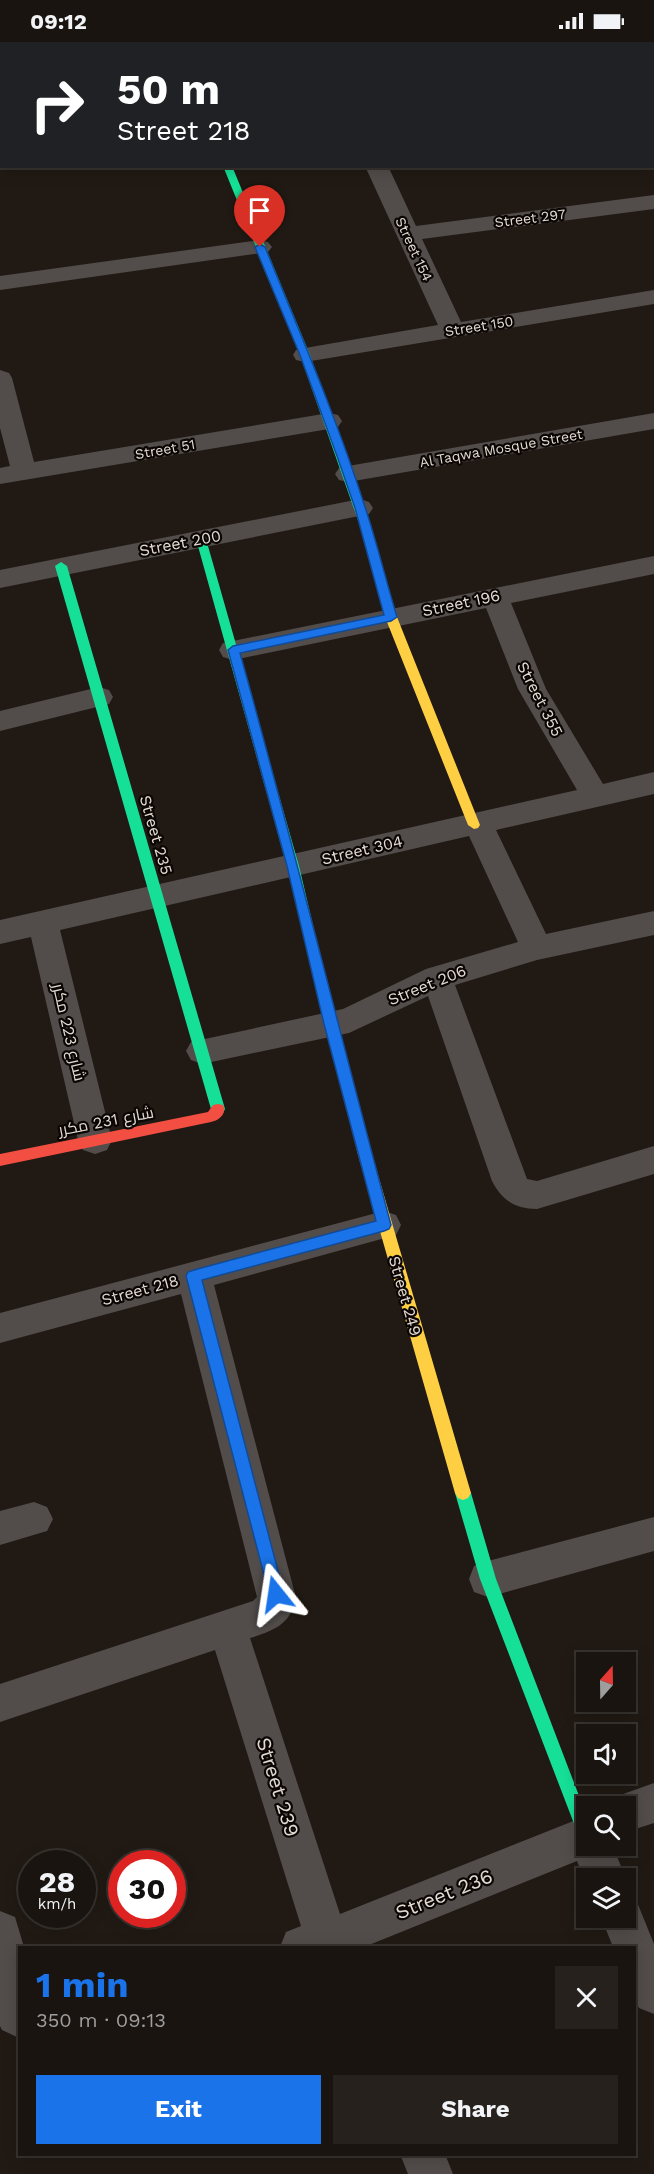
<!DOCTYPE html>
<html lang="en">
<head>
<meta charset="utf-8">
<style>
  body { margin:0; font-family:"Work Sans",Cairo,sans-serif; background:#26211d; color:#f1f3f6; height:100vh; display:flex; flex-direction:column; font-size:22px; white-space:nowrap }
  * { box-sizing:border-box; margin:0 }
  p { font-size:20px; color:#9f9e9e }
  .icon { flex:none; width:33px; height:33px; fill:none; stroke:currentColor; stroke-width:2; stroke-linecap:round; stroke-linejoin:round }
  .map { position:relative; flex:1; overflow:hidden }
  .panel { position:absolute; left:18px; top:1904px; width:618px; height:210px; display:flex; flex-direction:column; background:#19140f; border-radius:0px; box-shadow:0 3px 15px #0003,0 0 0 2px #37332f }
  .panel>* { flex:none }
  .hud { position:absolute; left:0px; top:0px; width:654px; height:126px; box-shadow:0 3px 15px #0003,0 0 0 2px #37332f; background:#202124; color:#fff; overflow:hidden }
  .needle { width:39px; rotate:20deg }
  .buttons { position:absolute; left:576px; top:1610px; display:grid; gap:12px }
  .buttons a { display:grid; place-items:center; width:60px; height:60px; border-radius:0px; background:#19140f; box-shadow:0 3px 15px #0003,0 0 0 2px #37332f; font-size:30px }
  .speed { position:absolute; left:18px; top:1808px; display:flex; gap:12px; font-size:30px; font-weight:700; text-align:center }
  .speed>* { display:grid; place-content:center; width:78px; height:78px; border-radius:50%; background:#19140f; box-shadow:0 3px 15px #0003,0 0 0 2px #37332f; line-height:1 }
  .speed small { font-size:15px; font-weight:400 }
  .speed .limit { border:9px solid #d22; background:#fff; color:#111 }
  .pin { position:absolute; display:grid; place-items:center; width:51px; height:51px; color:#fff; margin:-62px -26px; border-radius:50% 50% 50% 0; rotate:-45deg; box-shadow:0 0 6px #0007 }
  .pin .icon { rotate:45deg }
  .me { position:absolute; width:66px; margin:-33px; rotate:345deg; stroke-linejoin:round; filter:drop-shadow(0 0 4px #0008) }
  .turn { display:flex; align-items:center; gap:21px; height:126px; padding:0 18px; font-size:27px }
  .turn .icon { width:78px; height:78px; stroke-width:2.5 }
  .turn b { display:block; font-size:42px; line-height:51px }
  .round { display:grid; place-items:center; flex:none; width:63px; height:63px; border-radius:0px; background:#26211d }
  .head { display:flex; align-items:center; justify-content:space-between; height:102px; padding:0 18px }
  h1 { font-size:36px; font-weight:700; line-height:45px; color:#1a73e8 }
  .primary-button { display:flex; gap:12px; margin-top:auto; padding:12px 18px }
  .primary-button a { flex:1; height:69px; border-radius:0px; background:#1a73e8; color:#fff; font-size:24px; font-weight:700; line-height:69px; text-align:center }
  .primary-button a+a { background:#26211d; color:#f1f3f6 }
  .status { display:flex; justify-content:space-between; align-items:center; height:42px; padding:0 30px; background:#19140f; direction:ltr }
  .status svg { height:16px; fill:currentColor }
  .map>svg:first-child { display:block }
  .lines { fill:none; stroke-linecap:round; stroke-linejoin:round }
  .street { fill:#524d4b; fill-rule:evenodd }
  .fast { fill:#16e098; fill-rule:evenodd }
  .slow { fill:#ffcf43; fill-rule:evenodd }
  .jam { fill:#f24e42; fill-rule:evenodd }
  .route { fill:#1a73e8; stroke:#114b97; stroke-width:1.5 }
  .labels { text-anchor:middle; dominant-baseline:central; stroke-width:4.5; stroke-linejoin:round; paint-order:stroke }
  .far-street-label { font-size:14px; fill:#e3dbd3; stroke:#0b0603 }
  .street-label { font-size:16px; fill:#e3dbd3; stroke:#0b0603 }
  .near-street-label { font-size:20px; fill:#e3dbd3; stroke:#0b0603 }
</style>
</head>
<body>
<div class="status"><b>09:12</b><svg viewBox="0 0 49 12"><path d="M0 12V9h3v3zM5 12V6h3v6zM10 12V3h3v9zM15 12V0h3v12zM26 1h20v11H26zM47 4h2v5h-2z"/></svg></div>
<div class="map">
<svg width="654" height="2132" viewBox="0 0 654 2132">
  <rect width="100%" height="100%" fill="#211a14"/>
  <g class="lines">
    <!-- street -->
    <path class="street" d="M164 0H186V2H165Z
      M307 0H329V2H307Z
      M547 0H578L546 2Z
      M652 69H654V83H652Z
      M0 96H2V110H0Z
      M365 124H388L416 184 654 153V167L422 197 461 280 654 248V262L305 320 296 318 293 313 296 308 305 306 438 283Z
      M260 198 268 200 272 205 268 210 0 248V234Z
      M0 328 9 331 12 336 34 420 329 371 338 373 342 379 338 385 329 387 0 442V426L10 424 0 386Z
      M654 371V387L348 440 339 438 335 432 339 426 348 424Z
      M360 457 369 460 373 466 369 472 0 546V528Z
      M654 514V532L511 561 546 647 603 742 654 730V752L496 788 546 892 654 869V893L537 918 455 943 527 1137 537 1139 654 1104V1132L537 1167C515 1167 502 1158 492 1139L428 954 349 991 202 1022 191 1018 186 1009 191 1000 343 967 426 927 518 900 469 794 60 888 112 1098 107 1108 95 1112 83 1108 78 1098 31 895 0 902V878L577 748 518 647 486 566 233 618 223 615 219 608 223 601Z
      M99 645 109 648 113 655 109 662 0 689V669Z
      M384 1169 396 1173 401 1183 396 1193 214 1243 295 1552C295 1581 273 1589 250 1596L340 1872 586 1774V1803H612L626 1836H586V1842L577 1819 364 1905H280L286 1890 301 1884 215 1608 0 1680V1642L253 1559 257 1555 181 1252 0 1301V1271Z
      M34 1460 47 1465 53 1477 47 1489 0 1503V1469Z
      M654 1475V1509L488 1555 474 1550 469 1537 474 1524 488 1519Z
      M654 1741V1781L626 1790V1764H608L612 1756Z
      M626 1855 637 1860 654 1902V1972L639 1966 634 1956V1905H613L601 1875H626Z
      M0 1869 15 1875 24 1905H20V1993L17 1995 2 1988 0 1984Z
      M400 2112H445L453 2132H408Z"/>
    <!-- fast -->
    <path class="fast" d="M223 124H232L310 313 370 484 369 487 365 488 360 484 300 313Z
      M201 493 206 497 299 824 312 879 306 884 300 879 287 824 196 497Z
      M61 520 67 524 225 1067 223 1071H213L211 1067 55 524Z
      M463 1444 468 1446 471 1451 496 1537 586 1772V1800L580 1798 578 1792 480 1537 455 1451 458 1446Z"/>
    <!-- slow -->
    <path class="slow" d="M365 480 370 484 397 575 480 783 478 786 474 787 468 783 385 575 360 484Z
      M364 1103 369 1105 371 1109 471 1451 468 1456 463 1458 458 1456 455 1451 357 1109 359 1105Z"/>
    <!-- jam -->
    <path class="jam" d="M306 874 312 879 371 1109 369 1113H359L357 1109 300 879Z
      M218 1062 223 1063C227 1072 219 1078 211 1080L0 1124V1112L208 1070 213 1063Z"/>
  </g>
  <!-- route -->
  <path class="route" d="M260 202 265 205C300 291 337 377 365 465 377 501 386 539 397 575L391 579 240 611C293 801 340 992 391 1183L389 1187 384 1189 202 1238 284 1552 282 1557 276 1559 271 1557 269 1552 186 1234 188 1230 194 1228 376 1179 324 982 287 824 228 608 233 604 384 573 355 466 337 414 300 313 255 205Z"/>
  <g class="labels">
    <!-- far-street labels -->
    <g class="far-street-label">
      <text transform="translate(530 176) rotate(-7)">Street 297</text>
      <text transform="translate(414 207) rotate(65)">Street 154</text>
      <text transform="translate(479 284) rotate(-9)">Street 150</text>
      <text transform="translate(501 406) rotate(-10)">Al Taqwa Mosque Street</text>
      <text transform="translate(165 407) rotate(-10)">Street 51</text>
    </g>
    <!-- street labels -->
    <g class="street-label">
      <text transform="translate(180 501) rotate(-11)">Street 200</text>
      <text transform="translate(461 561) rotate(-12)">Street 196</text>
      <text transform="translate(540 657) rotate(63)">Street 355</text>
      <text transform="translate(156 793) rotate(74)">Street 235</text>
      <text transform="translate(362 808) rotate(-13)">Street 304</text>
      <text transform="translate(427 943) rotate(-22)">Street 206</text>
      <text transform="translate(69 990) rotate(77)">شارع 223 مكرر</text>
      <text transform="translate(106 1079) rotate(-11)">شارع 231 مكرر</text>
      <text transform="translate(140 1248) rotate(-15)">Street 218</text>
      <text transform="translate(405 1254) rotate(74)">Street 249</text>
    </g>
    <!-- near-street labels -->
    <g class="near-street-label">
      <text transform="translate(278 1745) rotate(73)">Street 239</text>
      <text transform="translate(444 1852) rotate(-22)">Street 236</text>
    </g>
  </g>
</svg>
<div class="buttons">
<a><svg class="needle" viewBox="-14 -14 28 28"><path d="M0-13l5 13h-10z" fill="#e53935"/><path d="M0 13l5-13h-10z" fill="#9f9e9e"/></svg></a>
<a><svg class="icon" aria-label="sound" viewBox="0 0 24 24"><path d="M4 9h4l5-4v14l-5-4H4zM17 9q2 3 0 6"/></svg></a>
<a><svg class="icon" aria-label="search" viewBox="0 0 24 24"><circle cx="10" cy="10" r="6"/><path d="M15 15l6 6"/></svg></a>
<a><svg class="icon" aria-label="layers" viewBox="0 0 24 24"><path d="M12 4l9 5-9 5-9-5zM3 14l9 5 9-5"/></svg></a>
</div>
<div class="speed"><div>28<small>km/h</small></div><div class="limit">30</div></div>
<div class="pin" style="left:260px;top:205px;background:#d93025"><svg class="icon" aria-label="arrive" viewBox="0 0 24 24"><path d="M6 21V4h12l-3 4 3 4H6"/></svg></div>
<svg class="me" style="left:276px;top:1552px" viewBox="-20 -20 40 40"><path d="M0-17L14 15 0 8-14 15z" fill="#1a73e8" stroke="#fff" stroke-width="4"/></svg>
<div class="hud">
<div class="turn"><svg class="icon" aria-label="right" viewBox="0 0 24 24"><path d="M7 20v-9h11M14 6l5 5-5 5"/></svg><div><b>50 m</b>Street 218</div></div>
</div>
<section class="panel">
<div class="head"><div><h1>1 min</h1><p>350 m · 09:13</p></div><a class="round"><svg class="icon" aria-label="close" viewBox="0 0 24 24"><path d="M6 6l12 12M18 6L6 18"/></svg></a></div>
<div class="primary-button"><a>Exit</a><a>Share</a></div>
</section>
</div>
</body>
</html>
